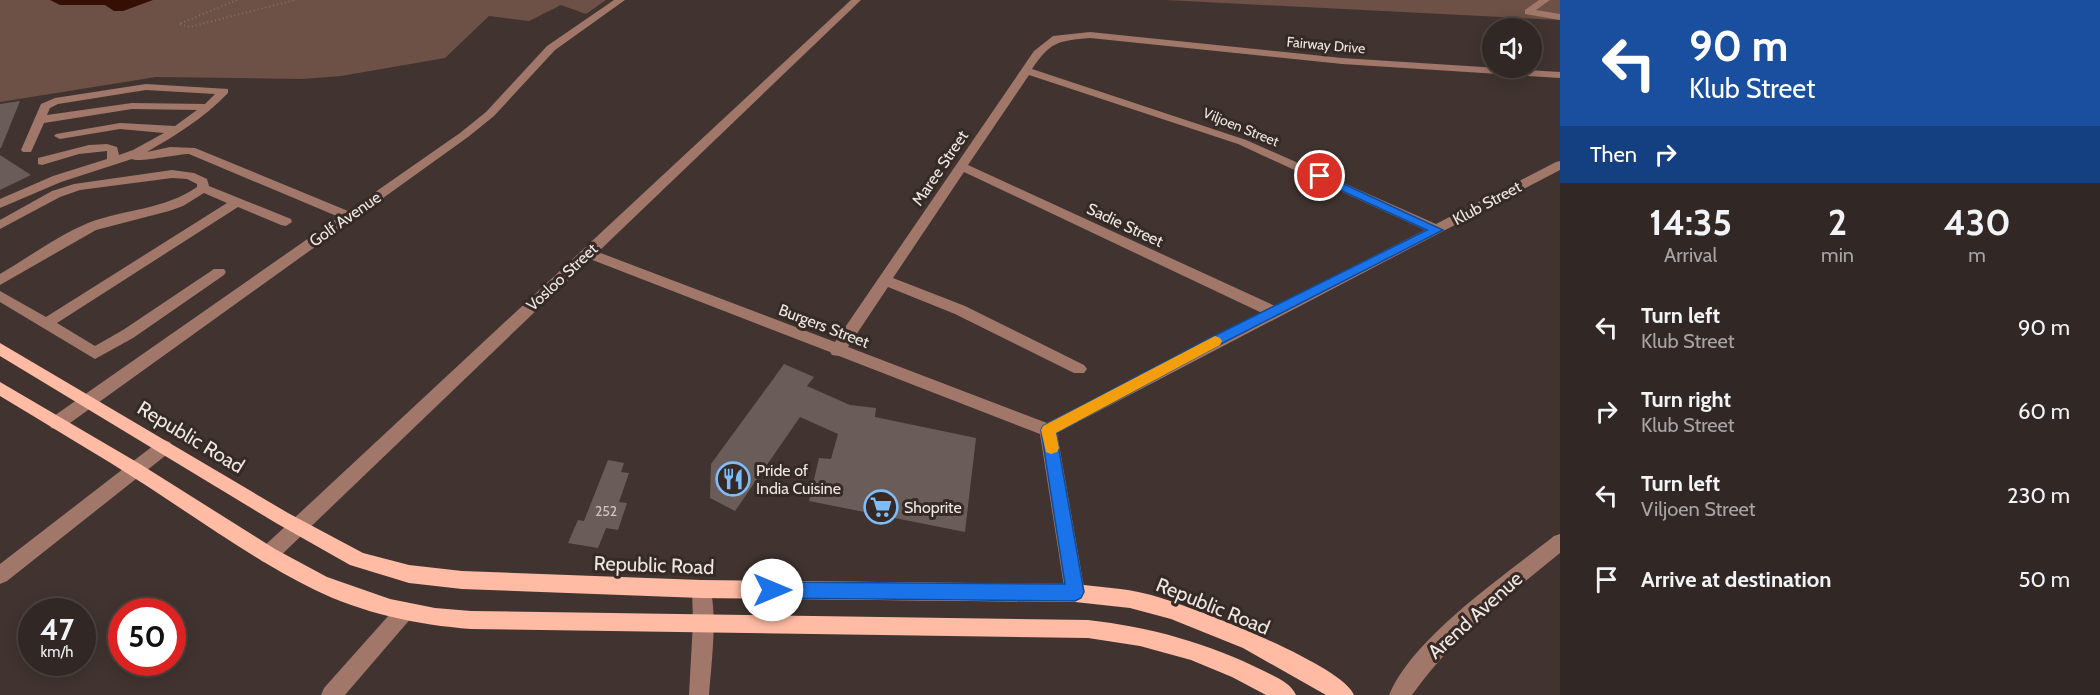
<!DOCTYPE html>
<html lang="en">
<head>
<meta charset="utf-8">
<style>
  body { margin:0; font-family:Cabin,sans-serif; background:#392f2c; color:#f1f3f6; height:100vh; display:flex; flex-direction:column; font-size:22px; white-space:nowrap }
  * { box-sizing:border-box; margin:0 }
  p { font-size:20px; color:#a8a5a6 }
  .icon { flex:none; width:33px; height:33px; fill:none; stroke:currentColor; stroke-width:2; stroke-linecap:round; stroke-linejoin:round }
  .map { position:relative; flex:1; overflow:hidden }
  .drawer { display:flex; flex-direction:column; background:#312724; width:540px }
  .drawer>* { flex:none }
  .banner { background:#1a4fa0; color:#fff; overflow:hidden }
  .controls { position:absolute; left:1482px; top:18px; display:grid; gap:12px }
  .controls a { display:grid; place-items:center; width:60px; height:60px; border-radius:50%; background:#312724; box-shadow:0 3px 15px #0003,0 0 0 2px #4c4441; font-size:30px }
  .speed { position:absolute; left:18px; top:598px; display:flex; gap:12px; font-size:30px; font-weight:700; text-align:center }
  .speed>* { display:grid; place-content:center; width:78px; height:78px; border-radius:50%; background:#312724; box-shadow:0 3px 15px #0003,0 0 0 2px #4c4441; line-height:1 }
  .speed small { font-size:15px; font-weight:400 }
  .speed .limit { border:9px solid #d22; background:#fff; color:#111 }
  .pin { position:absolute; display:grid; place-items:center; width:51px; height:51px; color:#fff; margin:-26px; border:3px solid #fff; border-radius:50%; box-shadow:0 2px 6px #0007 }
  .me { position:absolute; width:66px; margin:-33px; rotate:90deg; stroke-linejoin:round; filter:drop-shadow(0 0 4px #0008) }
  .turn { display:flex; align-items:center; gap:21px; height:126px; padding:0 30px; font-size:27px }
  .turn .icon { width:78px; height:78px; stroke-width:2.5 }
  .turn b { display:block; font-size:42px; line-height:51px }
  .then { display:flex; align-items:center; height:57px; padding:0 30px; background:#0003; gap:12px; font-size:22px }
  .eta { display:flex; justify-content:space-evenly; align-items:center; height:102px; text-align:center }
  .eta b { font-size:36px; font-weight:700; line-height:42px }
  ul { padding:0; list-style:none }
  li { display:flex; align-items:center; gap:18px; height:84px; padding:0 30px }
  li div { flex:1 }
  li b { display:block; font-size:22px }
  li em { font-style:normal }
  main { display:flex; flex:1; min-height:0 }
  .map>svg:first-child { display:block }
  .green { fill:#6d5046 }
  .water { fill:#360f04 }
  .building { fill:#6a5c58 }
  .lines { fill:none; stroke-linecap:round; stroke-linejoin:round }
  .path { stroke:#7d726e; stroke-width:2; stroke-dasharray:1 3; stroke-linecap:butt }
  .minor { fill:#a1776a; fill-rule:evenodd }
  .major { fill:#ffbba4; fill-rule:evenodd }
  .route { fill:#1a73e8; stroke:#114b97; stroke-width:1.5 }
  .slow { fill:#f59e0b }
  .labels { text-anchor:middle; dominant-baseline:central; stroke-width:6; stroke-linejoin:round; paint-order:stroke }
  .far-street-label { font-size:14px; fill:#efe7e4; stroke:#362a26 }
  .number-label { font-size:14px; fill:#cec4c1 }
  .street-label { font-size:16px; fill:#efe7e4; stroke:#362a26 }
  .poi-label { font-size:16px; fill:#efe7e4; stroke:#362a26; text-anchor:start }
  .near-street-label { font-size:20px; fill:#efe7e4; stroke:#362a26 }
</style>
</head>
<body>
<main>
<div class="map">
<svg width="1560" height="695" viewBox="0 0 1560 695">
  <rect width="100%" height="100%" fill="#413430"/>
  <!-- green -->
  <path class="green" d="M0 0H606L586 14 561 5 529 21 489 16 445 58 341 76 302 79 156 77 0 102Z
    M1166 0H1560V20Z"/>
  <!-- water -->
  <path class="water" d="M50 0H153L123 11H114L105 5H60Z"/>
  <!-- building -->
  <path class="building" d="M20 101 1 148H0V104Z
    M0 155 31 175 0 190Z
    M784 364 814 377 807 386 850 405 876 408 875 417 976 438 965 532 809 501 819 458 831 459 838 434 800 417 735 511 710 498 711 464Z
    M608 460 624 463 621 472 629 473 619 502 627 503 618 530 606 528 598 548 568 543 578 520 584 521Z"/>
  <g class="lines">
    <!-- path -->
    <path class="path" d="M237 0 179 24 190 27 295 0"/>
    <!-- minor -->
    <path class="minor" d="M614 0H625L555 50 494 116 468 137 63 428 57 429 51 428 49 423 51 418 339 217 189 154C177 154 138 163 132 159L61 182 0 208V199L53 176 107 159V151L79 154 42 165 38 164V158L89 145 107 144 117 147 119 155 133 150 164 133 120 129 60 139 54 136 56 134 120 123 175 126 197 110 132 109 44 123 31 152H23L21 150 41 104 55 98 146 84 228 89V93C204 118 176 135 147 152L170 147 195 148 348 211 460 133 486 112 547 46ZM146 90 215 94 205 104 132 103 47 115 50 108 58 104Z
      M851 0H861L598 252 835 342 1034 51 1053 36 1090 32 1342 58 1560 72V78L1342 64 1090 38C1058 41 1051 41 1032 69L1246 140 1436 224 1556 162 1560 161V170L1057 433 1085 593 1082 599 1075 602 1068 599 1065 593 1040 434 839 356 832 355 830 352 590 259 275 561 268 563 261 561 259 555 261 549ZM1029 75 1238 144 1425 230 1275 306 968 165ZM964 172 1262 313 1047 423 848 347 888 287 955 314 1074 373H1084L1087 369 1084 365 965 306 893 278Z
      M1539 0H1550L1536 10 1560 14V20L1525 14V10Z
      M172 170 194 173 207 179 209 186 291 219 292 222 286 226 281 225 238 207 57 323 95 346 123 330 214 269H224L226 272 224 275 133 338 95 359 0 302V291L46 317 227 203 204 193 183 206 169 211 96 230 0 285V274C29 257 57 236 88 223 124 209 164 210 197 187V184L187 179 172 178 80 190 60 197 0 229V220L52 191 74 184Z
      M164 440 170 442 172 447 170 452 7 581 0 584V564L158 442Z
      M1560 534V553C1505 598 1453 637 1412 695H1389C1412 638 1505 575 1554 536Z
      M701 580 708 583C719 607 711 667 709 695H689L693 622 692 589 694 583Z
      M405 602 412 605 415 611 412 617 345 695H321L324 688 398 605Z"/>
    <!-- major -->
    <path class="major" d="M0 343 288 513 363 553 409 565 462 571 701 580 1075 584C1099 587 1124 588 1147 594 1184 603 1342 664 1354 695H1326L1243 648 1171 619 1130 608 1075 602 701 598 462 589 409 583 350 565 276 523 0 356Z
      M0 382 140 464 275 549 327 577 390 599 435 608 471 611 1088 620C1150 627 1208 643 1264 671 1276 677 1291 683 1296 695H1266L1232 677 1191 660 1140 646 1088 638 471 629C418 625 361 613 313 589 255 560 202 522 147 486 99 455 49 426 0 396Z"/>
  </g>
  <!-- route -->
  <path class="route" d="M1320 173 1443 230 1217 346 1056 433 1084 592 1081 598 1075 601 772 598 765 596 763 590 765 584 772 582 1065 584 1041 430 1043 426 1208 339 1427 230 1316 179V174Z"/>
  <!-- slow -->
  <path class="slow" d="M1215 336 1220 338 1222 341 1220 345 1056 433 1059 448 1057 452 1051 454 1046 452 1041 430 1043 426Z"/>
  <!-- icons -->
  <defs>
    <g id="restaurant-ring" transform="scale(1.725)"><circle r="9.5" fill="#362a26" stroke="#7fbdfa" stroke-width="1.5"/><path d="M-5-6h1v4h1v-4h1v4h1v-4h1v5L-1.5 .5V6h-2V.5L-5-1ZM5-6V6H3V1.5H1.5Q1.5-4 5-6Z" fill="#7fbdfa"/></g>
    <g id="supermarket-ring" transform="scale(1.725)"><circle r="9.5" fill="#362a26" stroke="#7fbdfa" stroke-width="1.5"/><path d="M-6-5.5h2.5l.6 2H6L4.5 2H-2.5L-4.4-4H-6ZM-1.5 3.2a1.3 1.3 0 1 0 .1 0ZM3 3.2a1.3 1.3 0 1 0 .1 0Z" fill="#7fbdfa"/></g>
  </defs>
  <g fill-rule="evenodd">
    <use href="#restaurant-ring" x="733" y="479"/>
    <use href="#supermarket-ring" x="881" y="507"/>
  </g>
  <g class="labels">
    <!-- far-street labels -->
    <g class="far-street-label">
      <text transform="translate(1326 45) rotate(5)">Fairway Drive</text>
      <text transform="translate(1241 127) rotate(22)">Viljoen Street</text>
    </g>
    <!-- number labels -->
    <g class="number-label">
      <text x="606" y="511">252</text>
    </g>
    <!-- street labels -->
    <g class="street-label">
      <text transform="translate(940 168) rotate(-56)">Maree Street</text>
      <text transform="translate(1487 203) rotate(-28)">Klub Street</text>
      <text transform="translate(345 219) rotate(-35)">Golf Avenue</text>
      <text transform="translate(1125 225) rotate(25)">Sadie Street</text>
      <text transform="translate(562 277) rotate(-43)">Vosloo Street</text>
      <text transform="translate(824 326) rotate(21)">Burgers Street</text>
    </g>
    <!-- poi labels -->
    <g class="poi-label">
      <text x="756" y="470">Pride of<tspan x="756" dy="18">India Cuisine</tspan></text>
      <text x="904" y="507">Shoprite</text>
    </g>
    <!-- near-street labels -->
    <g class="near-street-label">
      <text transform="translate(191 437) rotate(31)">Republic Road</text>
      <text transform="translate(654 565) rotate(2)">Republic Road</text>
      <text transform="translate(1213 606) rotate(22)">Republic Road</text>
      <text transform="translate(1475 615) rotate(-42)">Arend Avenue</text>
    </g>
  </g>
</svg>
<div class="controls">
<a><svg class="icon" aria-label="sound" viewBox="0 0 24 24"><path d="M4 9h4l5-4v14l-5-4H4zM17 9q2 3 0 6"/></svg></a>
</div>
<div class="speed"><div>47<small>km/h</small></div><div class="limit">50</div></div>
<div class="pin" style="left:1320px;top:176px;background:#d93025"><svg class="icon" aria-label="arrive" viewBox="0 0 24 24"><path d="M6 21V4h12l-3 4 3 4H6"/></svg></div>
<svg class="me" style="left:772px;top:590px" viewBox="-20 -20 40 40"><circle r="19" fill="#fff"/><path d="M0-13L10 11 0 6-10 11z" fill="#1a73e8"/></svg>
</div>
<section class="drawer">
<div class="banner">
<div class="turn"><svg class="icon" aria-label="left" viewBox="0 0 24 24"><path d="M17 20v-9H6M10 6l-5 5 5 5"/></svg><div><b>90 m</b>Klub Street</div></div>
<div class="then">Then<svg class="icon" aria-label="right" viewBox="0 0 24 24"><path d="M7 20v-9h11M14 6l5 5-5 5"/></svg></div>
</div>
<div class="eta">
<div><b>14:35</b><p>Arrival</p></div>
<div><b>2</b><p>min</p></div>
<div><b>430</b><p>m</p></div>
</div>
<ul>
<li><svg class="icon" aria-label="left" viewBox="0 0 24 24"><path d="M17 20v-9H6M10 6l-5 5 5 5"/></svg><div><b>Turn left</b><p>Klub Street</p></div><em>90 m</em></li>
<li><svg class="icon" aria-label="right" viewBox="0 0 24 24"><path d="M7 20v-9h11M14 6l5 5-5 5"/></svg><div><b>Turn right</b><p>Klub Street</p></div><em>60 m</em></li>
<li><svg class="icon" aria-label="left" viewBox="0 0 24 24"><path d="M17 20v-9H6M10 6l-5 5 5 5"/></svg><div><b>Turn left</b><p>Viljoen Street</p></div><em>230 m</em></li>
<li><svg class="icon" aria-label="arrive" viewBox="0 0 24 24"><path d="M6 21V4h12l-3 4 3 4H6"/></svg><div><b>Arrive at destination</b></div><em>50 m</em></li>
</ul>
</section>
</main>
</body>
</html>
